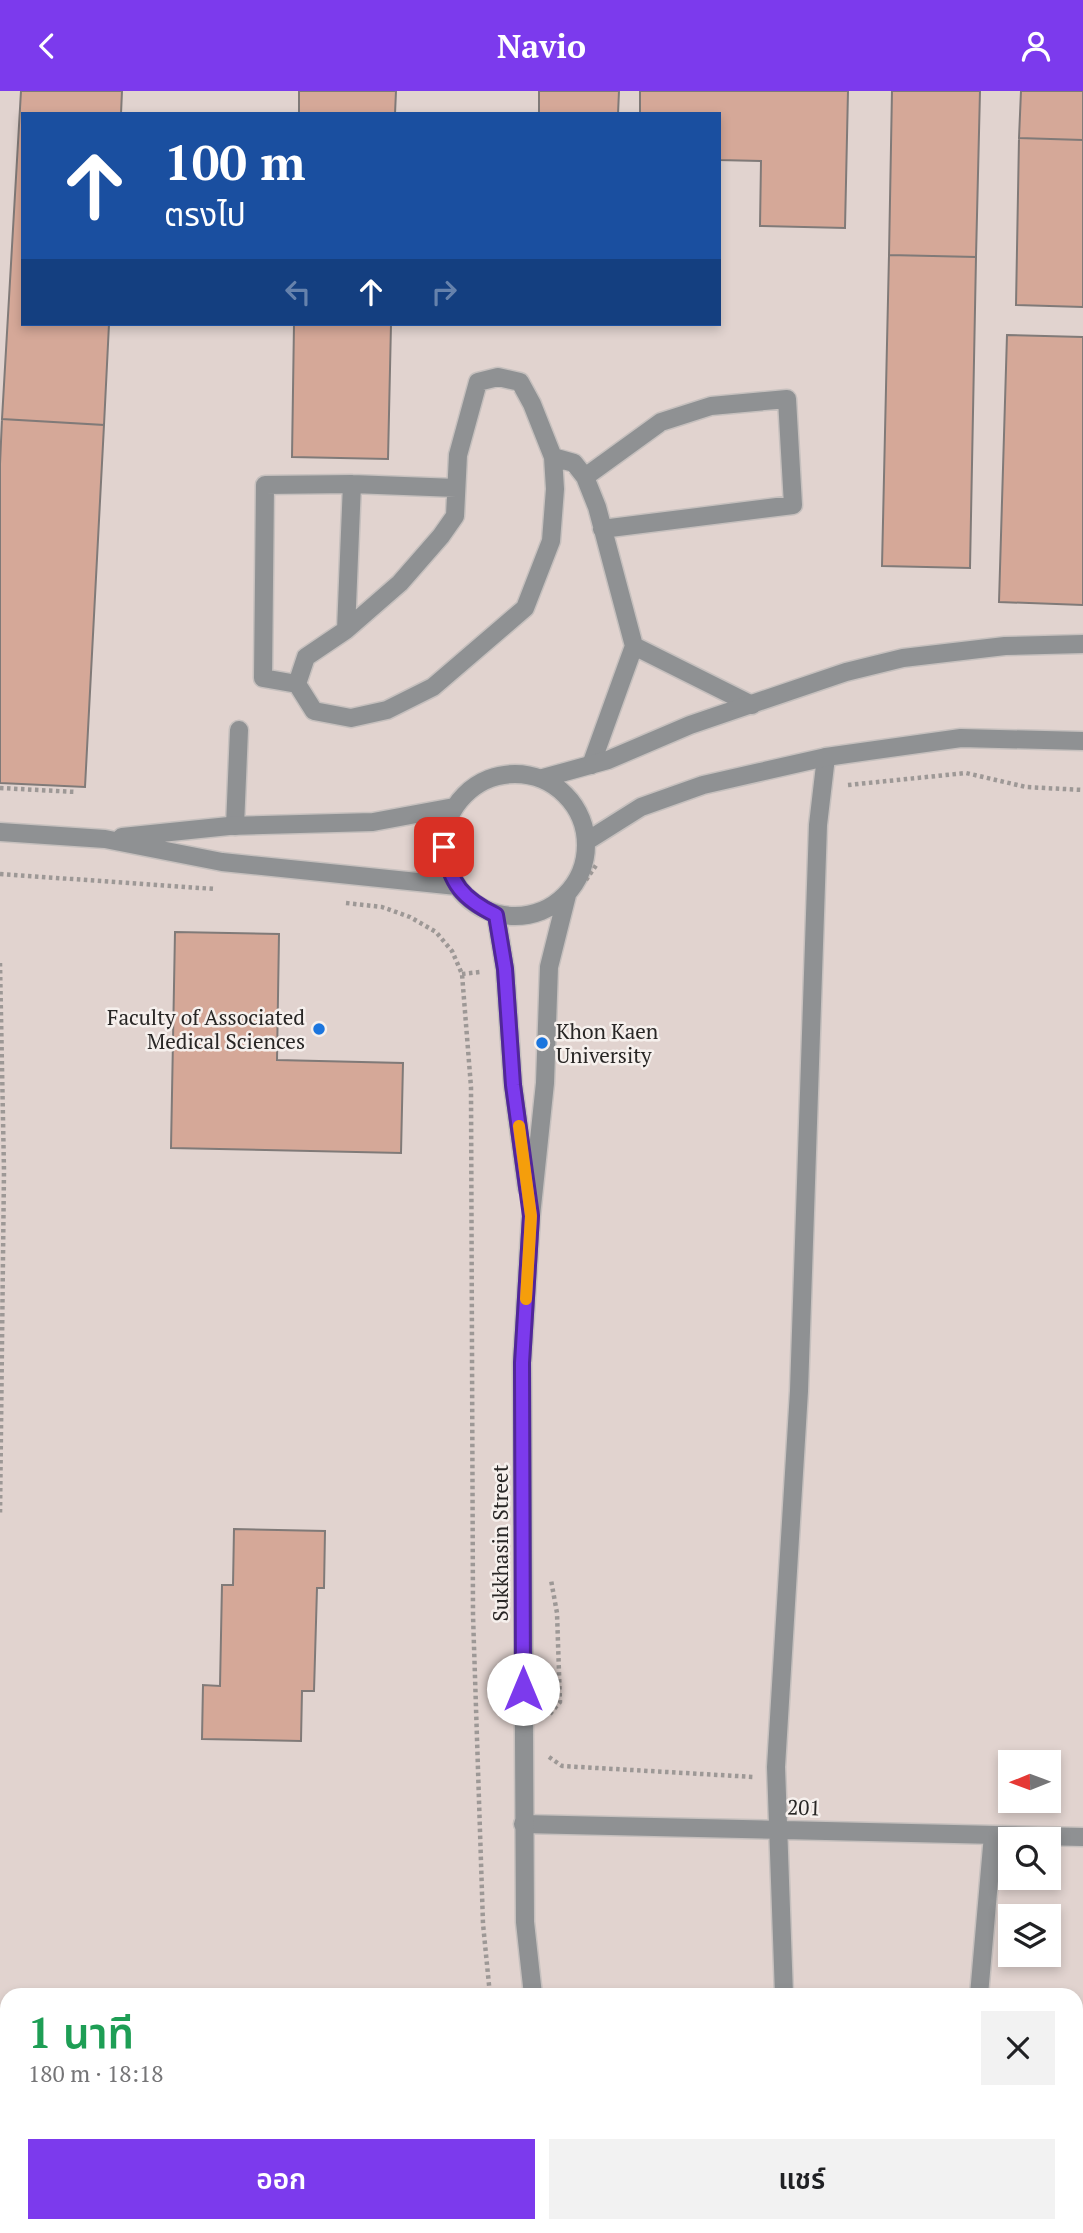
<!DOCTYPE html>
<html lang="th">
<head>
<meta charset="utf-8">
<style>
  body { margin:0; font-family:"PT Serif","Noto Sans Thai",serif; background:#f2f2f2; color:#202124; height:100vh; display:flex; flex-direction:column; font-size:26px; white-space:nowrap }
  * { box-sizing:border-box; margin:0 }
  p { font-size:23px; color:#757577 }
  .icon { flex:none; width:38px; height:38px; fill:none; stroke:currentColor; stroke-width:2; stroke-linecap:round; stroke-linejoin:round }
  .map { position:relative; flex:1; overflow:hidden }
  .panel { position:absolute; left:0px; top:1897px; width:1083px; height:245px; display:flex; flex-direction:column; background:#fff; border-radius:21px 21px 0 0; box-shadow:0 4px 10px #0003 }
  .panel>* { flex:none }
  .hud { position:absolute; left:21px; top:21px; width:700px; height:214px; border-radius:0px; box-shadow:0 4px 10px #0003; background:#1a4fa0; color:#fff; overflow:hidden }
  .needle { width:46px; rotate:269deg }
  .fabs { position:absolute; left:998px; top:1659px; display:grid; gap:14px }
  .fabs a { display:grid; place-items:center; width:63px; height:63px; border-radius:0px; background:#fff; box-shadow:0 4px 10px #0003; font-size:35px }
  .pin { position:absolute; display:grid; place-items:center; width:60px; height:60px; color:#fff; margin:-30px; border-radius:14px; box-shadow:0 4px 10px #0006 }
  .me { position:absolute; width:77px; margin:-38px; rotate:0deg; stroke-linejoin:round; filter:drop-shadow(0 0 5px #0008) }
  .turn { display:flex; align-items:center; gap:24px; height:147px; padding:0 28px; font-size:32px }
  .turn .icon { width:91px; height:91px; stroke-width:2.5 }
  .turn b { display:block; font-size:49px; line-height:60px }
  .lanes { display:flex; align-items:center; height:66px; padding:0 28px; background:#0003; justify-content:center; gap:35px; direction:ltr }
  .lanes .off { opacity:.35 }
  .round { display:grid; place-items:center; flex:none; width:74px; height:74px; border-radius:0px; background:#f2f2f2 }
  .overview { display:flex; align-items:center; justify-content:space-between; height:119px; padding:0 28px }
  h1 { font-size:42px; font-weight:600; line-height:52px; color:#1e9e55 }
  .action { display:flex; gap:14px; margin-top:auto; padding:14px 28px }
  .action a { flex:1; height:80px; border-radius:0px; background:#7c3aed; color:#fff; font-size:28px; font-weight:600; line-height:80px; text-align:center }
  .action a+a { background:#f2f2f2; color:#202124 }
  header { display:flex; justify-content:space-between; align-items:center; height:91px; padding:0 28px; background:#7c3aed; color:#fff; font-size:32px; font-weight:600 }
  .map>svg:first-child { display:block }
  .built { fill:#e1d3cf; fill-rule:evenodd }
  .building { fill:#d5a898; stroke:#807a78; stroke-width:2 }
  .lines { fill:none; stroke-linecap:round; stroke-linejoin:round }
  .service-casing { stroke:#c6c0be; stroke-width:21 }
  .minor-casing { stroke:#c6c0be; stroke-width:21 }
  .path { stroke:#9d9896; stroke-width:4.5; stroke-dasharray:3.5 3.5; stroke-linecap:butt }
  .service { stroke:#8f9193; stroke-width:18 }
  .minor { stroke:#8f9193; stroke-width:18 }
  .route-casing { stroke:#51269a; stroke-width:18 }
  .route { stroke:#7c3aed; stroke-width:12 }
  .slow { stroke:#f59e0b; stroke-width:12 }
  .poi-dot { fill:#1b75de; stroke:#f6f0ed; stroke-width:2.5 }
  .labels { text-anchor:middle; dominant-baseline:central; stroke-width:5; stroke-linejoin:round; paint-order:stroke }
  .poi-label { font-size:21px; fill:#282625; stroke:#f6f0ed; text-anchor:end }
  .street-label { font-size:21px; fill:#282625; stroke:#f6f0ed }
</style>
</head>
<body>
<header><svg class="icon" aria-label="back" viewBox="0 0 24 24"><path d="M15 5l-7 7 7 7"/></svg>Navio<svg class="icon" aria-label="person" viewBox="0 0 24 24"><circle cx="12" cy="8" r="4"/><path d="M4 21q1-7 8-7t8 7"/></svg></header>
<div class="map">
<svg width="1083" height="2142" viewBox="0 0 1083 2142">
  <rect width="100%" height="100%" fill="#e9e2e0"/>
  <!-- built -->
  <path class="built" d="M0 0H1083V2142H0ZM23 23H719V233H23ZM1010 1671H1048V1710H1010ZM1010 1748H1048V1787H1010ZM1010 1825H1048V1864H1010ZM7 1904H1076V2135H7Z"/>
  <!-- building -->
  <path class="building" d="M21 0H122L121 23H23V233H109L104 334 2 328Z
    M299 0H396L395 23H299Z
    M539 0H619L618 23H539Z
    M640 0H848L845 137 760 135 761 70 719 69V23H640Z
    M892 0H980L976 166 889 164Z
    M1021 0H1083V49L1019 47Z
    M1019 47 1083 49V216L1016 214Z
    M889 164 976 166 970 477 882 475Z
    M294 233H391L388 368 292 366Z
    M1007 244 1083 246V514L999 511Z
    M2 328 104 334 85 696 0 692V373Z
    M175 841 279 843 277 969 403 972 401 1062 171 1057Z
    M234 1438 325 1440 324 1497H317L314 1600H302L301 1650 202 1648 203 1594 220 1595 222 1494H233Z"/>
  <g class="lines">
    <!-- service casing -->
    <g class="service-casing">
      <path id="service" d="M498 286 520 291 532 313 553 366 555 398 551 450 525 517 433 596 387 619 351 627 314 620 297 593 306 566 346 539 400 492 441 445 455 425 458 364 478 291Z
        M553 366 574 372 585 386 597 416 634 555 591 674
        M585 386 661 331 711 315 787 308 793 414 602 438
        M346 539 352 393
        M634 555 752 614
        M297 593 263 587 265 394 352 393 456 397
        M235 735 239 639
        M523 1733 1083 1746
        M784 1904 776 1676 799 1300 818 734 826 666
        M979 1904 993 1744
        M942 2142 948 2135"/>
    </g>
    <!-- minor casing -->
    <g class="minor-casing">
      <path id="minor" d="M444 754a71 71 0 1 1 142 0a71 71 0 1 1-142 0Z
        M543 687 608 669 690 634 846 581 903 567 1005 555 1083 553
        M0 741 105 748 222 771 457 795
        M122 746 229 735 373 731 454 716
        M587 750 641 716 703 694 826 666 961 647 1083 650
        M496 823 505 878 513 994 527 1097
        M533 1904 525 1831 522 1272 531 1125 545 992 549 876 567 804
        M557 2135 558 2142"/>
    </g>
    <!-- path -->
    <path class="path" d="M848 694 966 682 1026 696 1083 699
      M0 697 76 701
      M0 783 215 798
      M586 789 597 773
      M346 812 382 816 410 826 436 841 452 860 462 883 471 996 473 1524 483 1833 490 1904
      M0 872 4 1080 0 1425
      M462 883 480 881
      M550 1623 560 1611 557 1522 551 1489
      M549 1666 562 1675 754 1686
      M512 2135 513 2142"/>
    <!-- service -->
    <use href="#service" class="service"/>
    <!-- minor -->
    <use href="#minor" class="minor"/>
  </g>
  <g class="lines">
    <!-- route casing -->
    <g class="route-casing">
      <path id="route" d="M444 756C450 793 463 808 496 824L505 878 513 994 531 1125 522 1272 523 1598"/>
    </g>
    <!-- route -->
    <use href="#route" class="route"/>
    <!-- slow -->
    <path class="slow" d="M519 1035 531 1125 526 1208"/>
  </g>
  <!-- markers -->
  <g class="poi-dot">
    <circle cx="319" cy="938" r="7"/>
    <circle cx="542" cy="952" r="7"/>
  </g>
  <g class="labels">
    <!-- poi labels -->
    <g class="poi-label">
      <text x="305" y="926">Faculty of Associated<tspan x="305" dy="24">Medical Sciences</tspan></text>
      <text x="556" y="940" text-anchor="start">Khon Kaen<tspan x="556" dy="24">University</tspan></text>
    </g>
    <!-- street labels -->
    <g class="street-label">
      <text transform="translate(500 1452) rotate(-90)">Sukkhasin Street</text>
      <text transform="translate(804 1716) rotate(2)">201</text>
    </g>
  </g>
</svg>
<div class="fabs">
<a><svg class="needle" viewBox="-14 -14 28 28"><path d="M0-13l5 13h-10z" fill="#e53935"/><path d="M0 13l5-13h-10z" fill="#757577"/></svg></a>
<a><svg class="icon" aria-label="search" viewBox="0 0 24 24"><circle cx="10" cy="10" r="6"/><path d="M15 15l6 6"/></svg></a>
<a><svg class="icon" aria-label="layers" viewBox="0 0 24 24"><path d="M12 4l9 5-9 5-9-5zM3 14l9 5 9-5"/></svg></a>
</div>
<div class="pin" style="left:444px;top:756px;background:#d93025"><svg class="icon" aria-label="arrive" viewBox="0 0 24 24"><path d="M6 21V4h12l-3 4 3 4H6"/></svg></div>
<svg class="me" style="left:523px;top:1598px" viewBox="-20 -20 40 40"><circle r="19" fill="#fff"/><path d="M0-13L10 11 0 6-10 11z" fill="#7c3aed"/></svg>
<div class="hud">
<div class="turn"><svg class="icon" aria-label="ahead" viewBox="0 0 24 24"><path d="M12 20V5M6 11l6-6 6 6"/></svg><div><b>100 m</b>ตรงไป</div></div>
<div class="lanes"><svg class="icon off" aria-label="left" viewBox="0 0 24 24"><path d="M17 20v-9H6M10 6l-5 5 5 5"/></svg><svg class="icon" aria-label="ahead" viewBox="0 0 24 24"><path d="M12 20V5M6 11l6-6 6 6"/></svg><svg class="icon off" aria-label="right" viewBox="0 0 24 24"><path d="M7 20v-9h11M14 6l5 5-5 5"/></svg></div>
</div>
<section class="panel">
<div class="overview"><div><h1>1 นาที</h1><p>180 m · 18:18</p></div><a class="round"><svg class="icon" aria-label="close" viewBox="0 0 24 24"><path d="M6 6l12 12M18 6L6 18"/></svg></a></div>
<div class="action"><a>ออก</a><a>แชร์</a></div>
</section>
</div>
</body>
</html>
